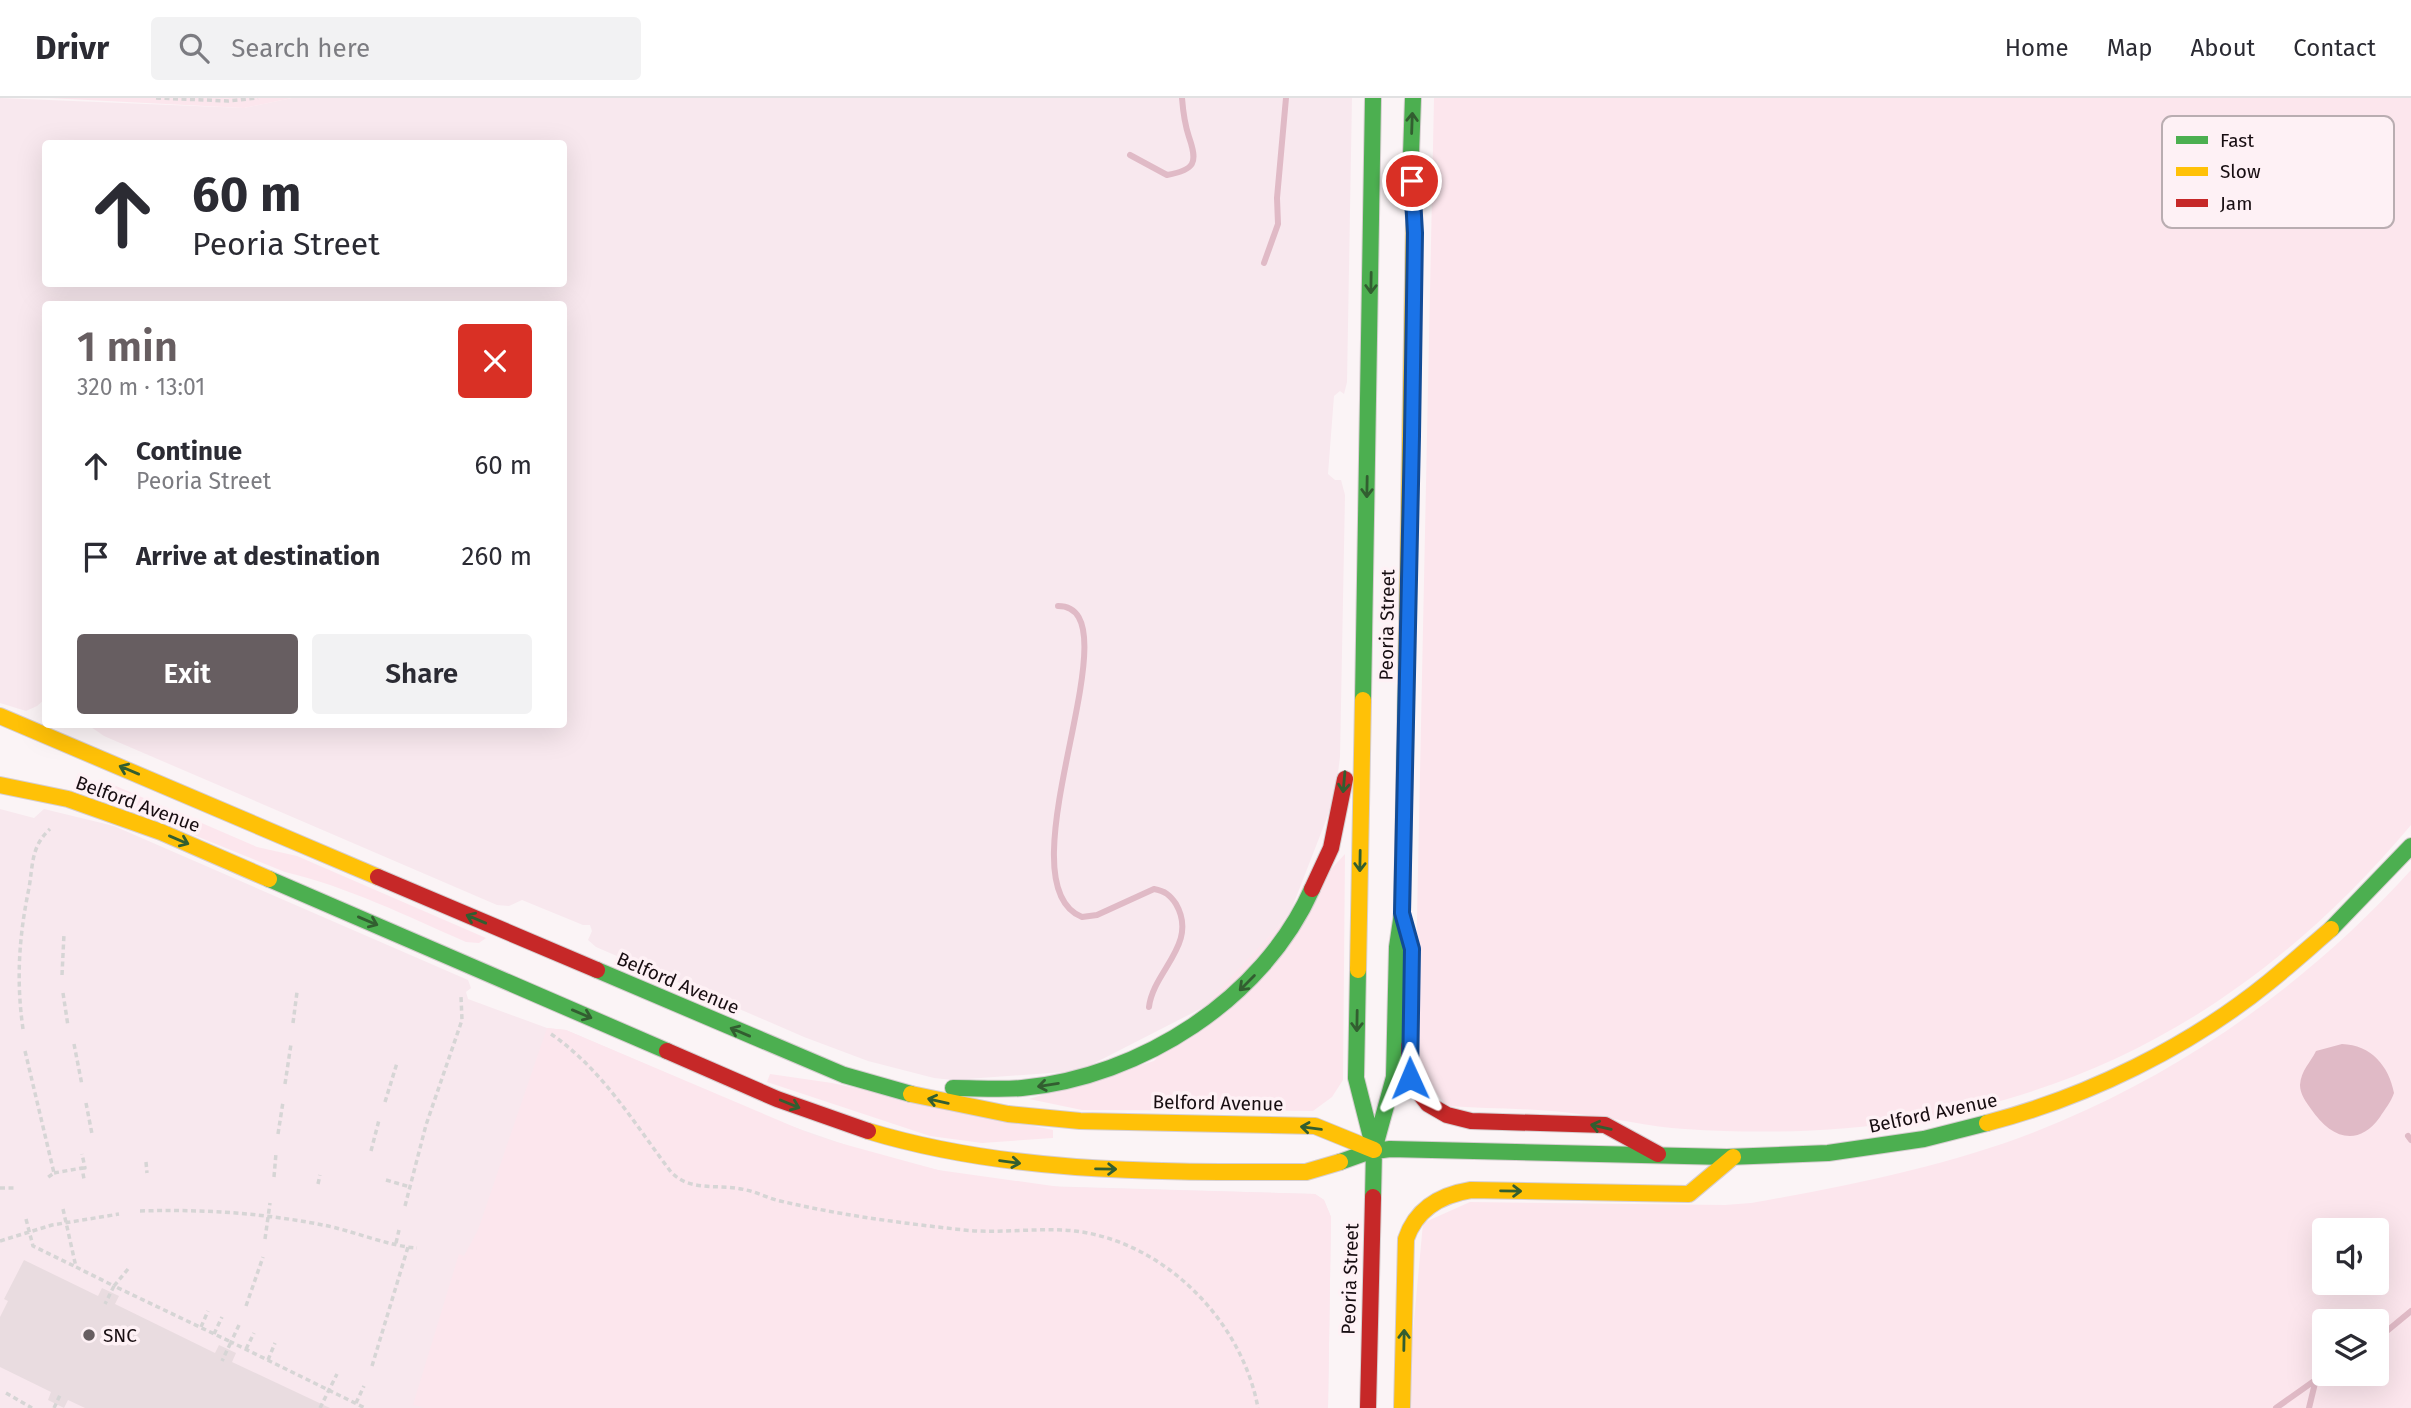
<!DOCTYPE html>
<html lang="en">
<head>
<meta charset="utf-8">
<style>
  body { margin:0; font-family:"Fira Sans",sans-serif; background:#f2f2f3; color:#2b2b33; height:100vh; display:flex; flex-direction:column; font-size:26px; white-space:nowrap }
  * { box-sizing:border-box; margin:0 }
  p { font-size:23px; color:#7c7c81 }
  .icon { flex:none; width:38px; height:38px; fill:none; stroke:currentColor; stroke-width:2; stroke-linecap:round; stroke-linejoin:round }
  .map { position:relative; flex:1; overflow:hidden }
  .sheet { position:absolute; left:42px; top:203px; width:525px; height:427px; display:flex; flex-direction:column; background:#fff; border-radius:7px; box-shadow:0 7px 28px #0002 }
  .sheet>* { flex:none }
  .hud { position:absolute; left:42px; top:42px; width:525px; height:147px; border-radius:7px; box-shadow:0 7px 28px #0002; background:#fff; color:#2b2b33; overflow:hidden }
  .controls { position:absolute; left:2312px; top:1120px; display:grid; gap:14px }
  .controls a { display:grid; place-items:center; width:77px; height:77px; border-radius:7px; background:#fff; box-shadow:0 7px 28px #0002; font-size:35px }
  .pin { position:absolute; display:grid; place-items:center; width:60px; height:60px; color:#fff; margin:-30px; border:4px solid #fff; border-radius:50%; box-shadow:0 2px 7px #0007 }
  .me { position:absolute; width:77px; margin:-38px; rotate:359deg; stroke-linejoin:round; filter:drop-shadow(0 0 5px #0008) }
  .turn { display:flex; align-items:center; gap:24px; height:147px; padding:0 35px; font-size:32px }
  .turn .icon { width:91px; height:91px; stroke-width:2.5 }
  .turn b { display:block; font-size:49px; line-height:60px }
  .round { display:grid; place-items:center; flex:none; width:74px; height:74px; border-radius:7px; background:#f2f2f3 }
  .overview { display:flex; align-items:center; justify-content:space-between; height:119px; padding:0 35px }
  h1 { font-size:42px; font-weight:600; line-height:52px; color:#675e61 }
  .button { display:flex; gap:14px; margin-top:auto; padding:14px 35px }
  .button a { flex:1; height:80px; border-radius:7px; background:#675e61; color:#fff; font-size:28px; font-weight:600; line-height:80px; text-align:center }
  .button a+a { background:#f2f2f3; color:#2b2b33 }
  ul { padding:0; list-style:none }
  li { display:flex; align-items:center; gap:21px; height:91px; padding:0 35px }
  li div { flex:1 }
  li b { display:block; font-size:26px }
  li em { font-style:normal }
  header { display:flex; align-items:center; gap:42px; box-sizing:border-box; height:98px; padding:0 35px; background:#fff; border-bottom:2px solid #e1e1e2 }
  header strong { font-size:33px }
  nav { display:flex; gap:38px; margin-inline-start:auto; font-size:24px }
  .search { width:490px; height:63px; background:#f2f2f3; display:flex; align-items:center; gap:18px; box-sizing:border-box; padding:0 24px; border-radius:7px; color:#7c7c81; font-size:26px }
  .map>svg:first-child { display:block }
  .built { fill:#f8e8ee; fill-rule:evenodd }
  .green { fill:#fce6ed; fill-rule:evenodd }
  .water { fill:#e0bac6 }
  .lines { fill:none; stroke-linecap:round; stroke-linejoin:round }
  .stream { stroke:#e0bac6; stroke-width:6 }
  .building { fill:#e9dce0 }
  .fast-casing { stroke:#d6ced0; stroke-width:18 }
  .slow-casing { stroke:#d6ced0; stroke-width:18 }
  .jam-casing { stroke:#d6ced0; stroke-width:18 }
  .path { stroke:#d6d5d5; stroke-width:3.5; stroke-dasharray:5 3.5; stroke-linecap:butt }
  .fast { stroke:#4caf50; stroke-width:16 }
  .slow { stroke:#ffc107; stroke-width:16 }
  .jam { stroke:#c62828; stroke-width:16 }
  .oneway { stroke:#325e30 }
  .route-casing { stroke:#114b97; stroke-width:18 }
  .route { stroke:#1a73e8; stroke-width:12 }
  .poi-dot { fill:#675e61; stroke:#fef1f5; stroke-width:2.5 }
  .labels { text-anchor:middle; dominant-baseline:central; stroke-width:7; stroke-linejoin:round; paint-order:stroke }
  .street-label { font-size:19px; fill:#170d11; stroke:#fef1f5 }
  .poi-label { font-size:19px; fill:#170d11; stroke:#fef1f5; text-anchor:start }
  .key { fill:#fef1f5; stroke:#b9adb1; stroke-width:2 }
  .key-label { font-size:19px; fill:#170d11 }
</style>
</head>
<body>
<header>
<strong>Drivr</strong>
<div class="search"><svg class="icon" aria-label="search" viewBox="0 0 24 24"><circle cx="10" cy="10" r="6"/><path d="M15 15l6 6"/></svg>Search here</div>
<nav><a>Home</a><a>Map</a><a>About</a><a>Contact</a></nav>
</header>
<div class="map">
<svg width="2411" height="1310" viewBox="0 0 2411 1310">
  <rect width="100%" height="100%" fill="#fbf4f6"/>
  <!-- built -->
  <path class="built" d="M0 0 244 10 292 0H1352L1347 284 1344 296 1340 293 1334 298 1328 376 1335 382H1341L1345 397 1340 659 1335 699 1290 815 1208 907 1079 973 953 982 934 980 868 963 804 939 596 849 588 842 592 833 590 827H583L522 802 509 808 497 807 104 638 88 627 564 626V206H46L45 601 37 608 26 613 0 605ZM46 46H564V186H46Z
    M0 711 34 720 44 711 114 728 468 882 471 890 466 894 468 901 547 930 566 932 785 1026 869 1055 950 1075 1042 1088 1315 1096 1324 1102 1331 1119 1328 1310H0Z"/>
  <!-- green -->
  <path class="green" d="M49 0H292L244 10Z
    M1434 0H2411V727C2218 957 1984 1051 1685 1031 1650 1029 1615 1020 1579 1016 1536 1010 1490 1011 1446 1008L1414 965Z
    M83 682 116 688 257 749 297 758 486 840 479 845 466 844C407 818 348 789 285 774L73 688 75 684Z
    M1345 756 1343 982 1332 999 1313 1013 1082 1012 1029 1001 1154 963Z
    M2411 772V1310H1406L1423 1125 1470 1104 1725 1107 1751 1105C1853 1087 1964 1065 2059 1024 2194 967 2313 880 2411 772ZM2324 1132H2376V1185H2324ZM2324 1223H2376V1276H2324Z
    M547 930 566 932 818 1039 938 1072 1060 1089 1315 1096 1324 1102 1331 1119 1328 1310H426L413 1307 459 1156 464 1158 478 1132Z
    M770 976 832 985 1053 1032V1040L982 1045 930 1038 767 984Z"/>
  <!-- water -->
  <path class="water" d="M2342 946C2371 947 2389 968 2394 995 2391 1004 2385 1011 2380 1019 2357 1051 2330 1039 2311 1011 2306 1004 2300 996 2300 987 2301 972 2311 964 2316 953Z"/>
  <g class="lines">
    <!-- stream -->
    <path class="stream" d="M1130 57 1167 77C1195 72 1198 65 1189 39 1185 27 1183 13 1182 0
      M1264 165 1278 126 1277 100 1286 0
      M1058 508C1140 508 997 785 1082 819L1097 817 1154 791C1165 793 1170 797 1176 806 1199 846 1153 873 1149 909
      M2408 1038 2411 1042
      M2376 1242 2411 1213
      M2276 1310 2324 1276
      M2309 1310 2316 1281"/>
  </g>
  <!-- building -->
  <path class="building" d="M24 1162 98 1198 102 1190 119 1198 115 1206 215 1255 219 1247 236 1255 232 1264 330 1310H85L68 1302 64 1310 48 1302 51 1294 0 1269V1219L8 1203 4 1201Z"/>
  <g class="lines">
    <!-- fast casing -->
    <g class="fast-casing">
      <path id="fast" d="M1413 0 1411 57 1414 122
        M1363 602 1373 0
        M269 781 667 953
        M2331 831 2411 748
        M597 872 844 977 911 996
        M1358 872 1356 980 1374 1051
        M953 990C976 990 1000 992 1022 990 1141 979 1263 901 1312 791
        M1340 1064 1368 1054 1390 1051 1727 1059 1828 1055 1924 1041 1987 1025
        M1373 1099 1374 1052 1394 979 1397 849 1402 815 1406 585"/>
    </g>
    <!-- slow casing -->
    <g class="slow-casing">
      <path id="slow" d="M1406 585 1414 122
        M0 618 378 779
        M0 687 68 701 161 734 269 781
        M1358 872 1363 602
        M911 996 1008 1016 1080 1023 1315 1028 1374 1052
        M1987 1025C2087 999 2189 949 2269 884 2290 867 2310 849 2331 831
        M868 1033C1010 1076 1159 1074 1306 1074L1340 1064
        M1402 1310 1406 1141C1416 1111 1440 1097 1471 1092L1689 1096 1733 1059"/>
    </g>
    <!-- jam casing -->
    <g class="jam-casing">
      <path id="jam" d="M378 779 597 872
        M1312 791 1331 750 1345 681
        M1409 948V975L1413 987 1428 1006 1447 1017 1471 1023 1605 1027 1658 1056
        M667 953 777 1001 868 1033
        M1368 1310 1373 1099"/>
    </g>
    <!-- path -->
    <path class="path" d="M156 0 228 3 258 0
      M62 877 64 836
      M63 895 68 928
      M293 925 297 894
      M23 931C16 882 19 838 29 790 33 767 31 748 50 731
      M551 936C602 971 634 1025 671 1074 691 1095 720 1085 746 1092 756 1094 766 1099 776 1102 838 1117 901 1125 964 1132 1002 1136 1038 1129 1075 1133 1165 1144 1242 1223 1258 1310
      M74 946 82 987
      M25 953 54 1075 47 1080
      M285 986 291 946
      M385 1004 397 965
      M86 1005 92 1036
      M278 1036 283 1004
      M371 1053 379 1022
      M146 1064 147 1075
      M82 1070H85L82 1056
      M54 1075 82 1070 84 1081
      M274 1079 276 1055
      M386 1082 410 1089
      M318 1086 320 1077
      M0 1090H17
      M405 1108 426 1027 462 922 461 899
      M63 1111 76 1169 114 1188 105 1206
      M140 1113C202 1111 262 1115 323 1127 350 1132 392 1149 417 1150
      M26 1121 33 1148 76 1169
      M265 1141 270 1105
      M0 1143 52 1127 119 1116
      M396 1145 399 1132
      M128 1171 114 1188 231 1244 222 1263
      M246 1208 263 1159
      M239 1227 231 1244 365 1310
      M201 1229 208 1213
      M214 1236 222 1219
      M246 1251 254 1235
      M268 1262 275 1245
      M372 1268 408 1149
      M6 1295 32 1310
      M356 1305 364 1288
      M54 1310 61 1295
      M320 1310 337 1276"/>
    <!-- fast -->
    <use href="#fast" class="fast"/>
    <!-- slow -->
    <use href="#slow" class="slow"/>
    <!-- jam -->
    <use href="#jam" class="jam"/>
  </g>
  <!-- one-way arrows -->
  <defs><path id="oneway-shaft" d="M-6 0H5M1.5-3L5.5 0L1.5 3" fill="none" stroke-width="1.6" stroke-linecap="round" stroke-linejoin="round" transform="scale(1.75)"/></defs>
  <g class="oneway">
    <use href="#oneway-shaft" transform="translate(1412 25) rotate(-88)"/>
    <use href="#oneway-shaft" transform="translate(1371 185) rotate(91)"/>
    <use href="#oneway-shaft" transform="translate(1367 389) rotate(91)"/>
    <use href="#oneway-shaft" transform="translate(129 672) rotate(-157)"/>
    <use href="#oneway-shaft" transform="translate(1344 684) rotate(95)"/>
    <use href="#oneway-shaft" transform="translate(179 742) rotate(23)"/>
    <use href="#oneway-shaft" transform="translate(1360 763) rotate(91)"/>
    <use href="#oneway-shaft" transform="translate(476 821) rotate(-157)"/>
    <use href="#oneway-shaft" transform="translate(368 823) rotate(23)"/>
    <use href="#oneway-shaft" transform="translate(1247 885) rotate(135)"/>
    <use href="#oneway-shaft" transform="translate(582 916) rotate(23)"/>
    <use href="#oneway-shaft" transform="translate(1357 923) rotate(91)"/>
    <use href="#oneway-shaft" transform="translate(740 934) rotate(-157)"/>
    <use href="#oneway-shaft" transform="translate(1048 987) rotate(171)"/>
    <use href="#oneway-shaft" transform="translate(938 1003) rotate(-167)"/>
    <use href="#oneway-shaft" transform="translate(790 1006) rotate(22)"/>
    <use href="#oneway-shaft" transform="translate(1601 1029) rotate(-167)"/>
    <use href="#oneway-shaft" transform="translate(1311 1030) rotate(-172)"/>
    <use href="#oneway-shaft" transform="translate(1010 1064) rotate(8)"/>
    <use href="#oneway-shaft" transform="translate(1106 1071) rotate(1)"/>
    <use href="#oneway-shaft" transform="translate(1511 1093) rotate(1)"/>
    <use href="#oneway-shaft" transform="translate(1404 1242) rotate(-89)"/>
  </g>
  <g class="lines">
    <!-- route casing -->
    <g class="route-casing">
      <path id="route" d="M1410 980 1412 851 1402 815 1412 338 1415 135 1412 83"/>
    </g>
    <!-- route -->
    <use href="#route" class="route"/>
  </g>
  <!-- markers -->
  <circle class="poi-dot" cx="89" cy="1237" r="7"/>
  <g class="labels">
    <!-- street labels -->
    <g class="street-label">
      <text transform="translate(1387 527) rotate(-89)">Peoria Street</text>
      <text transform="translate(138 706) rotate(20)">Belford Avenue</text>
      <text transform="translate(678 885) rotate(23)">Belford Avenue</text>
      <text transform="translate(1218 1005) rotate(1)">Belford Avenue</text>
      <text transform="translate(1933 1015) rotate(-12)">Belford Avenue</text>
      <text transform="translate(1350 1181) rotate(-88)">Peoria Street</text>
    </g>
    <!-- poi labels -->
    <g class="poi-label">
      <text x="103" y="1237">SNC</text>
    </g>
  </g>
  <!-- legend -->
  <rect x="2162" y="18" width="232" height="112" rx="10" class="key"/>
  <rect x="2176" y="38" width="32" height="8" fill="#4caf50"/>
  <rect x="2176" y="69" width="32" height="9" fill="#ffc107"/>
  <rect x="2176" y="101" width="32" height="8" fill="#c62828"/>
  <g class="key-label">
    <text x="2220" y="49">Fast</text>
    <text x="2220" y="80">Slow</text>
    <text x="2220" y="112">Jam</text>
  </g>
</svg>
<div class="controls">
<a><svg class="icon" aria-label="sound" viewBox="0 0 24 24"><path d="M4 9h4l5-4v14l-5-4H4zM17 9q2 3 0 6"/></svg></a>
<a><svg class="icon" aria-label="layers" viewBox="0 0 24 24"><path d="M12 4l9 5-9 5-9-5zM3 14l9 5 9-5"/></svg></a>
</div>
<div class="pin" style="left:1412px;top:83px;background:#d93025"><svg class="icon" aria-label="arrive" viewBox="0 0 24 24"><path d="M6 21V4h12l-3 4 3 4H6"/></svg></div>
<svg class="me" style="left:1410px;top:980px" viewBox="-20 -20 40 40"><path d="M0-17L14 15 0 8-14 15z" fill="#1a73e8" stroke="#fff" stroke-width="4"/></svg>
<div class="hud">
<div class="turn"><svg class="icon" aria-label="ahead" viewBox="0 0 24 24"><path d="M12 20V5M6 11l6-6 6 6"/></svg><div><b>60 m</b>Peoria Street</div></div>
</div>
<section class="sheet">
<div class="overview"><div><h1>1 min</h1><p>320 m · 13:01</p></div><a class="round" style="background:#d93025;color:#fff"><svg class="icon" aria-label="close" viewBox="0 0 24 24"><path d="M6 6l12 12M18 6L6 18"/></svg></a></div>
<ul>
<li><svg class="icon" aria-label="ahead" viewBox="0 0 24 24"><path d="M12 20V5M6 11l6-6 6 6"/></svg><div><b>Continue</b><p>Peoria Street</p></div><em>60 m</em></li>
<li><svg class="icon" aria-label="arrive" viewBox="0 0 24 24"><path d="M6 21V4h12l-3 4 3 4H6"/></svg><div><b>Arrive at destination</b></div><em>260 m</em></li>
</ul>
<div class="button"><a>Exit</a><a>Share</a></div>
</section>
</div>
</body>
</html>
